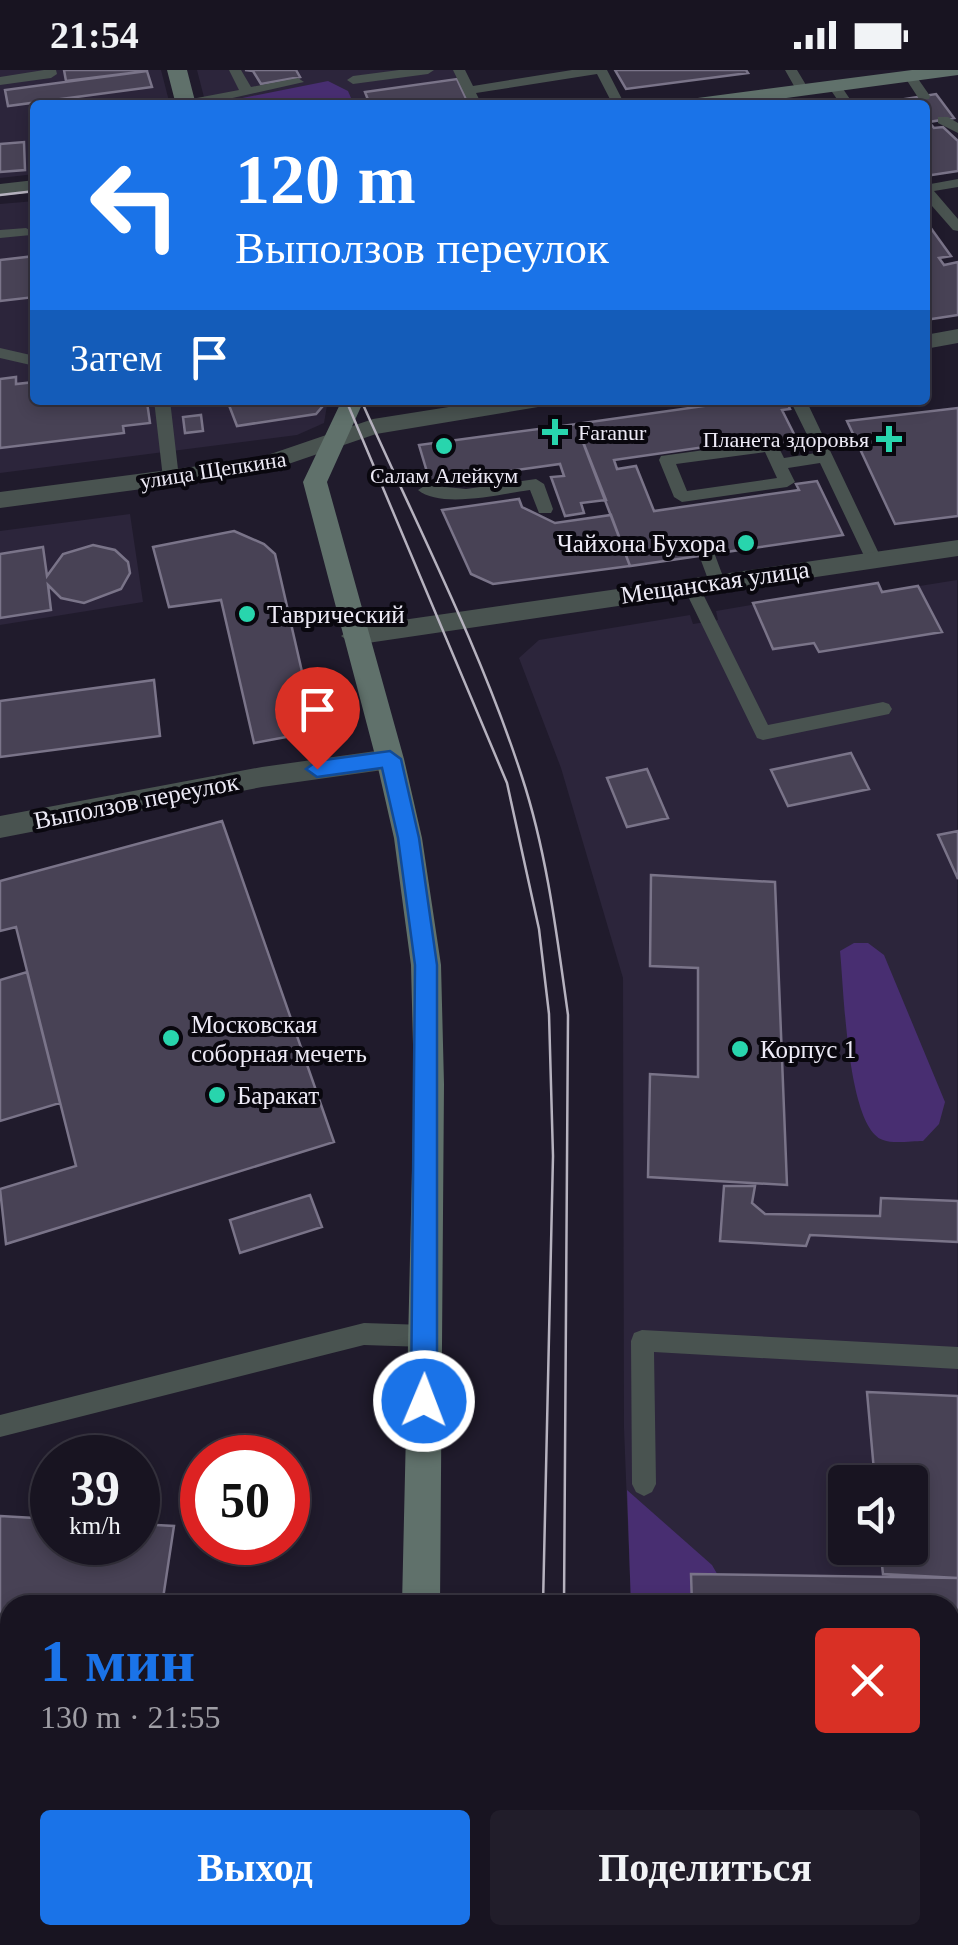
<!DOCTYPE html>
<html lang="ru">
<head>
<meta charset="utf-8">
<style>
  body { margin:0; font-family:Georgia,serif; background:#211d2a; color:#f1f3f6; height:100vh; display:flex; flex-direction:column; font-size:38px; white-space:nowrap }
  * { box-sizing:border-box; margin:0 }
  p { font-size:32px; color:#9f9ea5 }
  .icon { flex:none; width:55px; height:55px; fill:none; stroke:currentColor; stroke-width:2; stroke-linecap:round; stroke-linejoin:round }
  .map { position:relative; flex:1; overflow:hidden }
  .panel { position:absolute; left:0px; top:1525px; width:960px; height:350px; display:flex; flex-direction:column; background:#181421; border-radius:30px 30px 0 0; box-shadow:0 5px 15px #0003,0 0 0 2px #36333f }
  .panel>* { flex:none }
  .hud { position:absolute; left:30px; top:30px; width:900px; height:305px; border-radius:10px; box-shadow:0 5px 15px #0003,0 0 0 2px #36333f; background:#1a73e8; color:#fff; overflow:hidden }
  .fabs { position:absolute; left:828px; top:1395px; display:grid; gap:20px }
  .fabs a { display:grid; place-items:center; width:100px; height:100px; border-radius:10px; background:#181421; box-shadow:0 5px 15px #0003,0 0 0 2px #36333f; font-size:50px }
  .speed { position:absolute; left:30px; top:1365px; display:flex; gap:20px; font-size:50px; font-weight:700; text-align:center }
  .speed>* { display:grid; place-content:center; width:130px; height:130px; border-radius:50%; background:#181421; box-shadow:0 5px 15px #0003,0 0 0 2px #36333f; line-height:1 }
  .speed small { font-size:25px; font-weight:400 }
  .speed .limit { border:15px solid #d22; background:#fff; color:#111 }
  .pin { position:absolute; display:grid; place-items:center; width:85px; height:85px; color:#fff; margin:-102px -42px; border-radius:50% 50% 50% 0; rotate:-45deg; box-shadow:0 0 10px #0007 }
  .pin .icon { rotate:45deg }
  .me { position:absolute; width:110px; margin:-55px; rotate:1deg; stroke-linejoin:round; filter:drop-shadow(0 0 8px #0008) }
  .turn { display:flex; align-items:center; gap:35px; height:210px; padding:0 40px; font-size:45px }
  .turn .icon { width:130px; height:130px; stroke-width:2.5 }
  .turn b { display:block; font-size:70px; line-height:85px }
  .then { display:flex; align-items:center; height:95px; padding:0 40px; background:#0003; gap:20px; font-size:38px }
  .round { display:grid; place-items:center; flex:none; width:105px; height:105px; border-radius:10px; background:#211d2a }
  .overview { display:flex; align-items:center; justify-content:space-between; height:170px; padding:0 40px }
  h1 { font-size:60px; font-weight:600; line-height:75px; color:#1a73e8 }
  .button { display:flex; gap:20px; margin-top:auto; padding:20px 40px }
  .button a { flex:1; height:115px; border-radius:10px; background:#1a73e8; color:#fff; font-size:40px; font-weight:600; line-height:115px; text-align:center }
  .button a+a { background:#211d2a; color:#f1f3f6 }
  .status { display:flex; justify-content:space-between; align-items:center; height:70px; padding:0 50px; background:#181421; direction:ltr }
  .status svg { height:28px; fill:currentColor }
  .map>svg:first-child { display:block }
  .built { fill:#2c253b; fill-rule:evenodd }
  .green { fill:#482e71 }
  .building { fill:#484255; stroke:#7a7489; stroke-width:2.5 }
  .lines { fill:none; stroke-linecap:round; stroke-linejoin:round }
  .service { fill:#495350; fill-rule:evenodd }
  .minor { fill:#495350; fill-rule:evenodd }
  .tertiary { fill:#495350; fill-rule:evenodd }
  .secondary { fill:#60716b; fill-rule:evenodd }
  .tram { stroke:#b6b2bf; stroke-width:2.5 }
  .route { fill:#1a73e8; stroke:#114b97; stroke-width:2.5 }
  .poi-dot { fill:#28d5ad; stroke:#09070e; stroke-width:4 }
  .labels { text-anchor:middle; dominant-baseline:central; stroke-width:8; stroke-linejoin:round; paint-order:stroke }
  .far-poi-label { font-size:22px; fill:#edeaf6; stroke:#09070e; text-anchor:start }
  .far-street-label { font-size:22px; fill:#edeaf6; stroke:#09070e }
  .poi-label { font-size:25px; fill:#edeaf6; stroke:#09070e; text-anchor:start }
  .street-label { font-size:25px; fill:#edeaf6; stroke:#09070e }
</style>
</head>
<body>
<div class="status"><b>21:54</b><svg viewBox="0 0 49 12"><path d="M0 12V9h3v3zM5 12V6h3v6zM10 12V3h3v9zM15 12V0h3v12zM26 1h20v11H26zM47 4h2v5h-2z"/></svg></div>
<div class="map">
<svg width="958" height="1875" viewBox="0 0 958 1875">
  <rect width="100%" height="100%" fill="#201b2c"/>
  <!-- built -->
  <path class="built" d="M0 0H161L170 35H35V104L0 108Z
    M197 0H465L481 35H206Z
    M35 131V330H328L324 353 297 365 0 403V134Z
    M130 444 143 532 0 555V461Z
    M957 510 958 1875H667L663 1865H950V1535H631L624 1358 623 908 561 698 519 588 539 570 690 545 693 554 718 550 716 541 878 513 882 522ZM845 1412H910V1478H845Z"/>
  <!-- green -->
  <path class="green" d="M328 11 348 21 354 35H229L232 30Z
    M854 873H868L884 885 945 1032 939 1054 923 1071C912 1071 893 1074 883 1070 847 1058 844 918 840 881Z
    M627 1420 712 1495 735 1535H631Z"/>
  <!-- building -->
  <path class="building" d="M64 0H147V1L66 11Z
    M245 0H296L300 7 261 14 253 1Z
    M615 0H746L748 3 626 19Z
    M147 1 152 17 8 36 5 20Z
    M457 9 469 35H370L365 22Z
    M936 24 954 48 929 52 934 58 943 57 958 71V101L925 106V35H867Z
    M24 72 25 100 0 102V74Z
    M925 150 951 186 939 188 944 195 958 192V245L925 250Z
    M35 186V227L0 231V190Z
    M16 307V314L35 312V330L147 332 150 353 123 356 124 363 0 378V309Z
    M227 330H319L322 337 316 344 237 356Z
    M746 330H786L790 339 782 340 798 372 778 375 775 367 614 390 617 399 636 396 654 441 799 420 796 414 817 411 843 465 630 496 576 354Z
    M958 338V446L895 454 847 351Z
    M201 345 203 361 185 363 183 347Z
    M576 354 606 430 581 433 584 443 565 446 551 407 564 406 560 394 430 412 419 375Z
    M519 429 522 437 555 453 611 445 630 496 493 514 471 504 442 440Z
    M234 461 264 474 275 484 311 641 292 647 297 665 254 673 221 530 169 537 153 477Z
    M93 475 115 480 128 492 130 503 121 519 84 533 61 528 48 515 51 540 0 548V484L43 477 47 506 63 484Z
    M878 513 882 522 918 516 942 562 819 582 814 573 773 579 753 533Z
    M154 610 160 666 0 687V631Z
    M851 683 869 719 788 736 771 700Z
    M647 699 668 748 627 757 607 708Z
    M222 751 334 1072 6 1174 0 1119 76 1096 16 857 0 861V811Z
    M958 761V809L938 765Z
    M651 805 775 812 787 1115 648 1107 650 1004 698 1007V898L650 896Z
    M27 902 60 1033 0 1051V910Z
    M724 1116H755L752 1133 765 1144 880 1146 881 1128 958 1131V1172L810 1165 806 1176 720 1171Z
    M310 1125 322 1157 240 1183 230 1150Z
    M867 1322 958 1326V1508L883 1504 880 1478H910V1412H875Z
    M0 1446 52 1449V1472H138V1454L174 1456 162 1535H10V1597L0 1596Z
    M691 1504 958 1508V1875H936L957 1870 950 1846V1535H692Z
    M0 1676H10V1737H0Z
    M10 1749V1865H112L110 1875H0V1802Z"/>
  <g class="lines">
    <!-- service -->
    <path class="service" d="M44 0H56L57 4 51 8 0 15V7Z
      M229 0H241L251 17 298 8 304 12 201 35H180L181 31 239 20Z
      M399 0H434L428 4 353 14 347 10 353 6Z
      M453 0H465L473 16 572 0H607L625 35H613L597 4 476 23 482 35H470Z
      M785 0H797L809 20 808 23H798Z
      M906 3H914L930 26 929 29H919L904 6Z
      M829 13H839L854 35H841L828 16Z
      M938 47H948L958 53V63L938 53Z
      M958 109V117L934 121 958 149V161L953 160 925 128V115Z
      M26 158 33 162 31 165 0 168V160Z
      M0 278 35 286V296L0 288Z
      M154 330H170L179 408 171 413 163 408Z
      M790 330H806L882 490 880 494H868L866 490 820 393 788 398 795 412 787 417 682 432 674 427 659 390 661 386 770 371 776 372 784 388 816 383ZM765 382 777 408 687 421 676 394Z
      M536 409 544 414 553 439 551 443H539L530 420C501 424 441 439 418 420L426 415 466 419Z
      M707 479 715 485 725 512 723 516H711L709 512 699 485Z
      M691 510 699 516 768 655 883 632 889 634 892 639 889 644 763 670 757 668 683 516Z
      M364 1253 425 1255 433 1258 436 1266 433 1274 425 1277 364 1275 0 1367V1345Z
      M642 1260 958 1277V1299L654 1282 656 1414 652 1422 644 1426 636 1422 632 1414 631 1271 634 1263Z"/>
    <!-- minor -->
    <path class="minor" d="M958 470V486L354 575 341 566 354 557Z
      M390 679 404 689 390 699 262 717 0 768V746L262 697Z"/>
    <!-- tertiary -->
    <path class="tertiary" d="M35 110V122L0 126V114Z
      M958 259V273L925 279V265Z
      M493 330H549L538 337 376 364 262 403 0 438V422L259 388 373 349Z"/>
    <!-- secondary -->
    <path class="secondary" d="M167 0H187L196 35H176Z
      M912 0H958V5L734 35H680L690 29Z
      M342 330H364L327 412 404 689 422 768 441 895 444 1014 440 1535H402L414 1014 411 895 394 768 376 689 303 412Z
      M393 1865H433V1875H393Z"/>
    <!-- tram -->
    <path class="tram" d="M0 125 35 121
      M346 330 507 713 539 859 549 944 553 1086 543 1535
      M361 330C416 454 480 577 522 707 547 783 557 866 568 945L564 1535
      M537 1865V1875
      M561 1865V1875"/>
  </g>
  <!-- route -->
  <path class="route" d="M390 681 401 689 419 768 437 895V1331L434 1340 424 1344 415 1340 411 1331 415 895 398 768 382 698 317 707 306 699 317 691Z"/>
  <!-- markers -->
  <g class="poi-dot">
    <path d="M550 347h10v10h10v10h-10v10h-10v-10h-10v-10h10z"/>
    <path d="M884 354h10v10h10v10h-10v10h-10v-10h-10v-10h10z"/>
    <circle cx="444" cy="376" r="10"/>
    <circle cx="746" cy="473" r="10"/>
    <circle cx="247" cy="544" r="10"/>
    <circle cx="171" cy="968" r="10"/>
    <circle cx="740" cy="979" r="10"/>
    <circle cx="217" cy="1025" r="10"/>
  </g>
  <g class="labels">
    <!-- far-poi labels -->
    <g class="far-poi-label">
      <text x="578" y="362">Faranur</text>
      <text x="869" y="369" text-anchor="end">Планета здоровья</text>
      <text x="444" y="405" text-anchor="middle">Салам Алейкум</text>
    </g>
    <!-- far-street labels -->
    <g class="far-street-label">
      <text transform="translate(213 400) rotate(-9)">улица Щепкина</text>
    </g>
    <!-- poi labels -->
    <g class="poi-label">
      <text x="726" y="473" text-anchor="end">Чайхона Бухора</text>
      <text x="267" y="544">Таврический</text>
      <text x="191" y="954">Московская<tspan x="191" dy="29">соборная мечеть</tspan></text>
      <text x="760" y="979">Корпус 1</text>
      <text x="237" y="1025">Баракат</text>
    </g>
    <!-- street labels -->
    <g class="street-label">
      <text transform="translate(715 512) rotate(-8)">Мещанская улица</text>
      <text transform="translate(136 731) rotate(-11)">Выползов переулок</text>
    </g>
  </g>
</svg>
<div class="fabs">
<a><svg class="icon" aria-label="sound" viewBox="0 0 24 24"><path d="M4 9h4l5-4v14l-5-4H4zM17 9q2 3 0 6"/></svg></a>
</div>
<div class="speed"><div>39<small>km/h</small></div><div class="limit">50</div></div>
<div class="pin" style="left:317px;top:699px;background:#d93025"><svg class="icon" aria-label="arrive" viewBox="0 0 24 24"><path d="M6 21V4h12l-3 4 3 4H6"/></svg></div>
<svg class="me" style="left:424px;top:1331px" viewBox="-20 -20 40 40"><circle r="17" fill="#1a73e8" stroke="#fff" stroke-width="3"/><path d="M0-11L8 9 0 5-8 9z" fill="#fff"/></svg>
<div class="hud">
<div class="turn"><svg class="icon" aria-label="left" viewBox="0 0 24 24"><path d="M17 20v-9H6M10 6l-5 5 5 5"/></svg><div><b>120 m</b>Выползов переулок</div></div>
<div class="then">Затем<svg class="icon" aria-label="arrive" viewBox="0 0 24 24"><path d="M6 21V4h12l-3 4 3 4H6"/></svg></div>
</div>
<section class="panel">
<div class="overview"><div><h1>1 мин</h1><p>130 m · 21:55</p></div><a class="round" style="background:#d93025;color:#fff"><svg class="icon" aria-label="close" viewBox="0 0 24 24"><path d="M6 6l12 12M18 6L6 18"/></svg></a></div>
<div class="button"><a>Выход</a><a>Поделиться</a></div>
</section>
</div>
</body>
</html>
